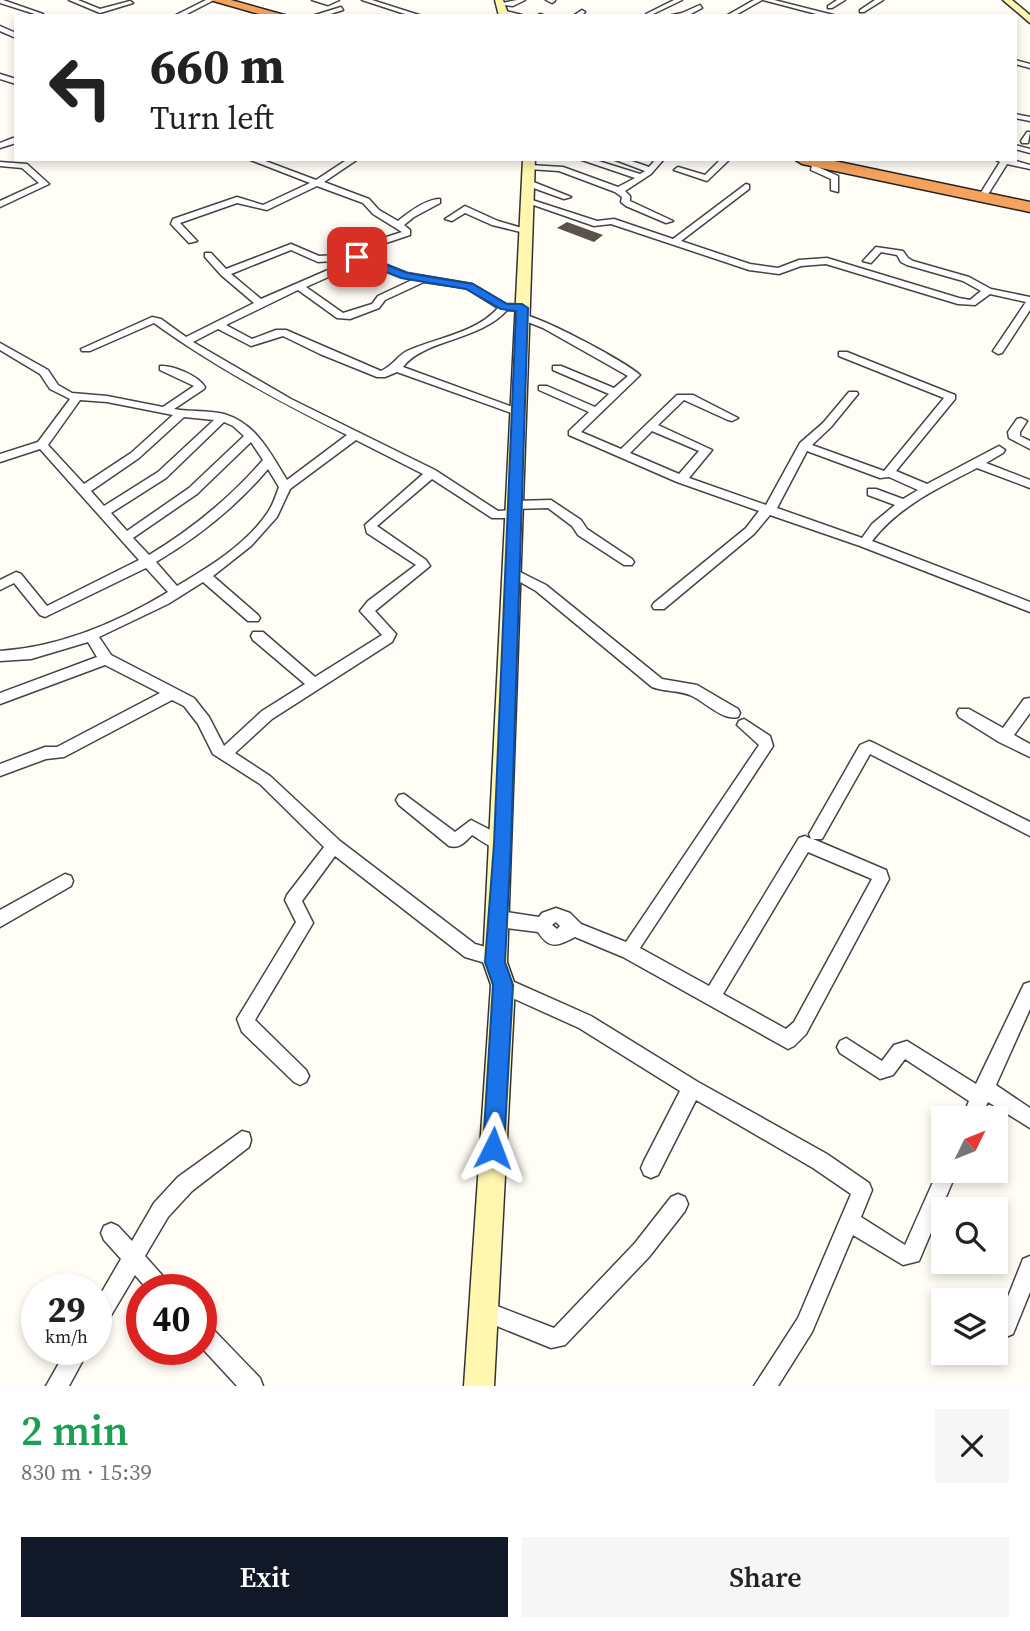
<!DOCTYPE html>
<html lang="en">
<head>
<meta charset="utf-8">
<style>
  body { margin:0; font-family:"Source Serif 4",serif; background:#f6f6f6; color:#222; height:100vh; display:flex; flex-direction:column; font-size:26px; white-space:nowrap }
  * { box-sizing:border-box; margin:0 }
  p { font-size:23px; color:#767676 }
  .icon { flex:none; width:38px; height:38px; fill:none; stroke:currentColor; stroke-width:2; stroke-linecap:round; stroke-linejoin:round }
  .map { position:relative; height:1386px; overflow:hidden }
  .drawer { display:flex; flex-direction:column; background:#fff; flex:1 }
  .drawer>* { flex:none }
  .banner { position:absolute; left:14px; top:14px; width:1003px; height:147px; border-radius:0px; box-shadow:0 4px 10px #0003; background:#fff; color:#222; overflow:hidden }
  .needle { width:46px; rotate:47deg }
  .tools { position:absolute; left:931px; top:1106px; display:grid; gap:14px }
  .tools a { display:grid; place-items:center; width:77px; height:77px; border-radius:0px; background:#fff; box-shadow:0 4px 10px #0003; font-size:35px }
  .speed { position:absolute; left:21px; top:1274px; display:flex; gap:14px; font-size:35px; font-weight:700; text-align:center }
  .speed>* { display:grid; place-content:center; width:91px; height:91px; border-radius:50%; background:#fff; box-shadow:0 4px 10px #0003; line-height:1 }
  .speed small { font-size:18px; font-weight:400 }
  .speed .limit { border:10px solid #d22; background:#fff; color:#111 }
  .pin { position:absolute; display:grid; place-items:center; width:60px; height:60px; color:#fff; margin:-30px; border-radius:14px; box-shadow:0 4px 10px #0006 }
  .me { position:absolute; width:77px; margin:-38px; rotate:3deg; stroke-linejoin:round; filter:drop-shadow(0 0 5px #0008) }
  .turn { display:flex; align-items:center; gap:24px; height:147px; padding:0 21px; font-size:32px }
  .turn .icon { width:91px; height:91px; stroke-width:2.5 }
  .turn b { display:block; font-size:49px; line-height:60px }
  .round { display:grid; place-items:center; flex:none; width:74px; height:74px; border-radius:0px; background:#f6f6f6 }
  .summary { display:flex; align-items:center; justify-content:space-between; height:119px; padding:0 21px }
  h1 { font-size:42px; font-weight:600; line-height:52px; color:#1e9e55 }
  .button { display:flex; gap:14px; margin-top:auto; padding:14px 21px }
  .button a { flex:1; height:80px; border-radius:0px; background:#111827; color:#fff; font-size:28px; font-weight:600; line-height:80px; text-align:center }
  .button a+a { background:#f6f6f6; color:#222 }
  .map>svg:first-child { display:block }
  .building { fill:#5a524d }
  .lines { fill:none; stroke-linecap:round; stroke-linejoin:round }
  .street-casing { stroke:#444; stroke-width:3 }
  .secondary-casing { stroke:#333; stroke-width:3 }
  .highway-casing { stroke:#222; stroke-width:3 }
  .street { fill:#fff; fill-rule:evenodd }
  .secondary { fill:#fff6b0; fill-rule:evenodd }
  .highway { fill:#f5a25d; fill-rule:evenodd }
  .route { fill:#1a73e8; stroke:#114b97; stroke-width:2 }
</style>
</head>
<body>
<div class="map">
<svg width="1030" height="1386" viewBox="0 0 1030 1386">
  <rect width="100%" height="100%" fill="#fffdf5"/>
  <!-- building -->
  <path class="building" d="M567 222 603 235 594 242 557 228Z"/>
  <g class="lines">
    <!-- street casing -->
    <g class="street-casing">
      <path id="street" d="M0 0H3L43 14 38 15 0 3Z
        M69 0H78L100 9 130 1 133 3 100 13Z
        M206 0H214L183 16H174Z
        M312 0H339L328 5Z
        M362 0H372L422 16H411Z
        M517 0H525L513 6 497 4Z
        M546 0H555V1L552 3Z
        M674 0H682L651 15 646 14Z
        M754 0H762L734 16H726Z
        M763 0H774L837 16H824Z
        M837 0H845L832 8H828V6Z
        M875 0H883L864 12H860V10Z
        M700 5 702 8 687 16H668L682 13Z
        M341 7 343 10 324 16H312Z
        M502 10 522 15 523 16 500 13Z
        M582 10 585 12 581 16H573Z
        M540 14 543 15 544 16H537Z
        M0 26 16 33V38L0 31Z
        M1015 60 1030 64V68L1015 64Z
        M0 74 16 79V84L0 79Z
        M1015 114 1030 117V121L1015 118Z
        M1027 132H1030L1028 143H1022L1021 141Z
        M13 138H16V143L0 148V143Z
        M1015 145 1030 149V153L1015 149Z
        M248 159H260L316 180 348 159H358L324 182 369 199 379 210 398 221C409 212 426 199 440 199V203L414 217 404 225 410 230V235L380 245 364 256 407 273 472 284 506 304 522 305 527 308 522 311 507 310C480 341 424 339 403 367L521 410V414L517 415 397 372 385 377H377L320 354 283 336 251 346 218 329 193 342 291 399 435 470 498 511 513 510 519 514 513 518H492L432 479 377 526 426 560 430 566 375 611 396 634 392 642 272 719 235 753 270 776 340 841 475 944 493 949 503 962 501 968 495 970 482 962 465 957 335 856 302 901 313 923 255 1020 306 1070 309 1076 306 1082 300 1085 294 1082 242 1032 237 1019 296 922 285 900 287 895 324 847 260 784 213 754 198 724 184 706 172 700 64 757 46 759 0 776V764L45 747H57L160 693 105 665 0 704V693L97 657 88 642 31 659 0 661V651C59 647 117 623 168 592L146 568 45 617 40 615 14 583 0 590V580L16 572 21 574 47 606 139 560 40 449 0 462V454L38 442 70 399 50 389 40 374 0 350V343L48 370 58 385 72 393 107 396 163 407 194 386 160 370V366C173 365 199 376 205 387L204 389 174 409C190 412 208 410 224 414 257 424 270 453 287 480L347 435C280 402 215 367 154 323L90 351H82L81 349 152 317 161 319 186 337 254 303 221 275 205 257V253H211L226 269 291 244 319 256 355 254 374 241 402 232 373 214 363 203 317 186 267 210 237 203 180 223 197 241 189 243 171 224 173 219 237 197 263 205 310 183ZM291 250 318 262 351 260 261 299 231 274ZM362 262 412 280 378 296 372 304 343 313 306 287ZM424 282 466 288 498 308C476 333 436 338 407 351 397 356 394 365 381 371L286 330H276L252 339 226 325 298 290 337 318 350 319 379 308 385 300ZM80 400 107 402 173 415 131 453 84 484 48 445ZM184 417 214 420 158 472 104 506 91 491 139 458ZM224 422 233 426 244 436 189 488 127 531 111 513 166 478ZM356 440 423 474 365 525 367 533 416 565 368 601 360 611 382 635 315 677 263 632H253L251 636 253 640 305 684 262 711 224 746 209 717 194 698 111 655 99 637 168 604 203 582 248 621H258L260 618 258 615 213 576 251 546 277 517 290 489ZM251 442 263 460C230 498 192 529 149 555L133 538 197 494ZM268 469 279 487C276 495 273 505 268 512 247 544 209 567 177 586L156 562C198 537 236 507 268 469Z
        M579 159H592L640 174 645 171 613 159H626L649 167 656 159H664L651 174 625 191 630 196V201L673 221 666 223 626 206 621 202 622 197 615 192 559 171 529 169 525 167 529 165 563 167 618 187 635 178Z
        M721 159H730L707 181 674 170 678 167 705 175Z
        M994 159H1009L1030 165V169L1007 164 987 196H981L980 194 1000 162Z
        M813 160H819L818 167 838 176V192L831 190V179L811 170Z
        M0 162 27 164 49 184 0 207V201L39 183 22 168 0 166Z
        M525 181H531L571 197 564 199 525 185Z
        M746 184 749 185V189L681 241 750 264 778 268 799 260 827 258 959 298 970 300 981 291 963 281 907 265 901 262 897 255 881 252 871 263 863 261 876 247 903 251 908 258 913 261 969 277 991 289 1030 297V310L1002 353 998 354 993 351 1026 302 990 294 975 305 958 304 826 264 801 266 779 274 749 270 611 224 594 226 522 201 529 199 597 221 614 219 673 239Z
        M465 206 498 221 529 230 525 233 492 225 465 213 452 221 445 219Z
        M518 314C536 313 626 362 640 375L581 432 621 449 677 395H693L738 418 732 421 728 420 684 400 658 425 712 450 689 478 766 505 800 443 823 423 849 392H857L858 394 831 427 812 445 884 471 944 398 839 356V352H847L955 395V399L896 471 927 484 999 446 1005 450 1003 453 986 463 1030 480V488L977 468C938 488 899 506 872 541L1030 602V612L860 546 770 515 754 534 664 609H654L652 606 654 603 746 528 759 511 677 482 569 435V431L589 412 539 390V386H547L595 407 609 394 553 370V366H561L614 388 628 376 543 328 518 318ZM652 431 699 451 679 474 630 453ZM807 451 880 478 889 477 918 490 903 499 876 489H868V495L895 505 872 524 862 538 777 508Z
        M1021 418 1027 421 1020 432V436L1030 441V449L1009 438 1008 432 1017 419Z
        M551 500 581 520 587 529 632 559 634 562 632 565H624L578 535 572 526 548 508 514 509 508 505 514 501Z
        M512 568 546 585 662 679 697 685 738 709 740 713 738 717C723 721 705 702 692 696 680 690 665 692 652 687L536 591 508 575 506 572Z
        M1030 698V713L1014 735 1030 744V757L999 742 959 717 957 713 959 709H969L1003 728 1024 699Z
        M744 719 770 736 773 746 640 948 709 986 799 838 805 836 811 839 809 834 812 829 860 745 869 741 874 743 1030 822V836L870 754 822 839H813L886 870 889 879 806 1034 794 1046 788 1049 623 957 575 937C559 945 550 951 538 932L499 927 493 924 491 919 493 914 499 911 539 917 542 913 556 908 570 913 581 924 626 942 759 745 737 725 739 721ZM808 852 872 879 794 1022 786 1029 723 994ZM556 922 560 926 557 929 552 925Z
        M404 794 455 832 471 820 508 839 510 844 508 849C496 853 482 841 472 835 465 842 460 849 449 846L399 805 396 800 399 795Z
        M65 874 71 876 73 881 71 886 0 927V910Z
        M503 977 591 1016 698 1082 827 1154 869 1183 872 1190 861 1217 905 1245 941 1164 943 1163V1171H957L919 1261 903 1265 853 1235 812 1332 778 1386H754L798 1318 851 1194 813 1168 696 1100 658 1175 651 1178 644 1175 641 1168 644 1161 680 1091 579 1028 497 991 494 985 497 979Z
        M1030 982V1009L996 1085 1030 1108V1128L988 1102 980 1118H962L969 1101 905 1059 893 1075 880 1079 840 1053 837 1047 840 1041 846 1038 882 1061 894 1045 907 1041 976 1084 1024 984Z
        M242 1131 249 1133 251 1140 249 1147 192 1191 168 1217 145 1256 169 1283 172 1290H148L135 1275 103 1329 96 1332V1302L121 1259 104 1240 101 1233 104 1226 111 1223 118 1226 132 1241 154 1203 178 1177Z
        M678 1194 685 1197 688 1204 685 1211 649 1257 565 1345 551 1348 477 1318 474 1311 477 1304 484 1301 554 1328 635 1243 671 1197Z
        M1030 1256V1292L1013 1334 1006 1337 999 1334 996 1327 1023 1259Z
        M201 1321 208 1324 260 1378 263 1386H237L201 1347Z
        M67 1349H89L69 1386H46Z"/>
    </g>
    <!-- secondary casing -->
    <g class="secondary-casing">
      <path id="secondary" d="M495 0H503L509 16H499Z
        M1003 0H1012L1030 15V23Z
        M523 159H535L507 962 515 985 494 1386H464L491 985 483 962Z"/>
    </g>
    <!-- highway casing -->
    <g class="highway-casing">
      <path id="highway" d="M210 0H231L288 16H266Z
        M794 159H825L1030 202V212L802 164Z"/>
    </g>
    <!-- street -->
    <use href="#street" class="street"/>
    <!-- secondary -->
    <use href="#secondary" class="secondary"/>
    <!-- highway -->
    <use href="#highway" class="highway"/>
  </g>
  <!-- route -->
  <path class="route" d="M357 253 407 273 473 284 507 304H522L528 308 511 844 505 962 513 985 504 1148 501 1156 493 1159 486 1156 483 1148 493 985 485 962 494 844 516 311 501 309 466 289 401 278 353 259V254Z"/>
</svg>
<div class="tools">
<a><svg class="needle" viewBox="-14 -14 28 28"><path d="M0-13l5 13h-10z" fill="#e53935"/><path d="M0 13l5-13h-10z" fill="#767676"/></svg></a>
<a><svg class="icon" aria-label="search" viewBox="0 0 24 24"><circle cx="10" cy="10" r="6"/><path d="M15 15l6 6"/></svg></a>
<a><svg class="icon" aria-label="layers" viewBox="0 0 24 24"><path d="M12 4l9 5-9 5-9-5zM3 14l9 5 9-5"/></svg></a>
</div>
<div class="speed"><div>29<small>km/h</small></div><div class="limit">40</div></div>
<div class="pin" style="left:357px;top:257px;background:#d93025"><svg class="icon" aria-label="arrive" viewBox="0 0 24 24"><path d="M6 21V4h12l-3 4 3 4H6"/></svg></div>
<svg class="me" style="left:493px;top:1148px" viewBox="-20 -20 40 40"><path d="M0-17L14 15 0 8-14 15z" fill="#1a73e8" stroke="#fff" stroke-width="4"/></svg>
<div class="banner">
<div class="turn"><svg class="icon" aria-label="left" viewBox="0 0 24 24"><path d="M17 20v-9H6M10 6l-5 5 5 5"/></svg><div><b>660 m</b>Turn left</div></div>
</div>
</div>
<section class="drawer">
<div class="summary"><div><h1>2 min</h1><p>830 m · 15:39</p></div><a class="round"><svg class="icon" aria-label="close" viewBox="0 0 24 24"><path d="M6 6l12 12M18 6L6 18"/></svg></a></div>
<div class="button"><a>Exit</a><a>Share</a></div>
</section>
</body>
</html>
